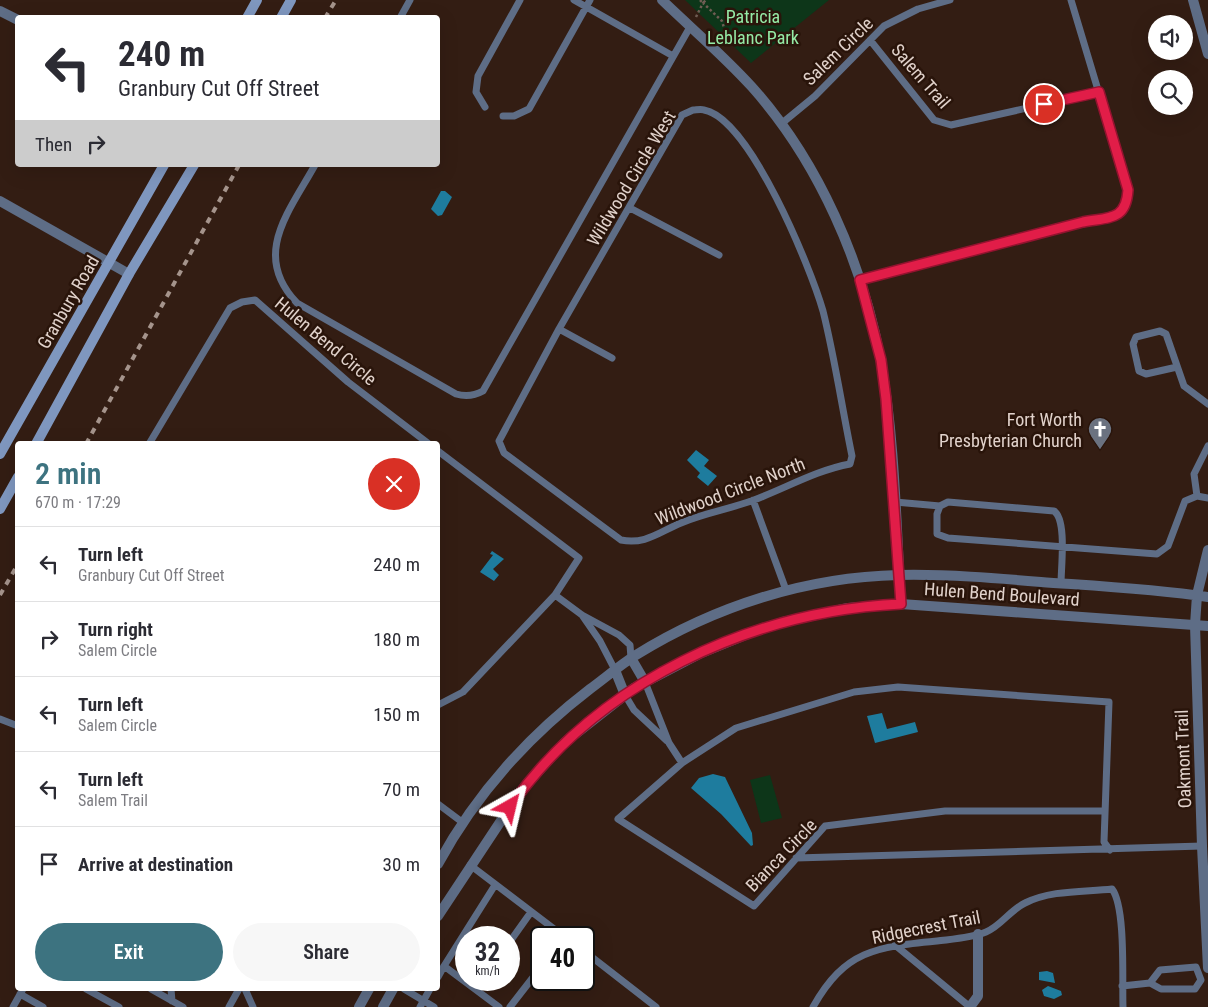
<!DOCTYPE html>
<html lang="en">
<head>
<meta charset="utf-8">
<style>
  body { margin:0; font-family:"Roboto Condensed",sans-serif; background:#f7f7f7; color:#2b2b33; height:100vh; display:flex; flex-direction:column; font-size:19px; white-space:nowrap }
  * { box-sizing:border-box; margin:0 }
  p { font-size:16px; color:#7c7c81 }
  .icon { flex:none; width:28px; height:28px; fill:none; stroke:currentColor; stroke-width:2; stroke-linecap:round; stroke-linejoin:round }
  .map { position:relative; flex:1; overflow:hidden }
  .panel { position:absolute; left:15px; top:441px; width:425px; height:550px; display:flex; flex-direction:column; background:#fff; border-radius:5px; box-shadow:0 5px 20px #0002 }
  .panel>* { flex:none }
  .hud { position:absolute; left:15px; top:15px; width:425px; height:152px; border-radius:5px; box-shadow:0 5px 20px #0002; background:#fff; color:#2b2b33; overflow:hidden }
  .controls { position:absolute; left:1148px; top:15px; display:grid; gap:10px }
  .controls a { display:grid; place-items:center; width:45px; height:45px; border-radius:50%; background:#fff; box-shadow:0 5px 20px #0002; font-size:25px }
  .speed { position:absolute; left:455px; top:926px; display:flex; gap:10px; font-size:25px; font-weight:700; text-align:center }
  .speed>* { display:grid; place-content:center; width:65px; height:65px; border-radius:50%; background:#fff; box-shadow:0 5px 20px #0002; line-height:1 }
  .speed small { font-size:12px; font-weight:400 }
  .speed .limit { border:2px solid #111; border-radius:8px; background:#fff; color:#111 }
  .pin { position:absolute; display:grid; place-items:center; width:42px; height:42px; color:#fff; margin:-21px; border:2px solid #fff; border-radius:50%; box-shadow:0 1px 5px #0007 }
  .me { position:absolute; width:55px; margin:-28px; rotate:37deg; stroke-linejoin:round; filter:drop-shadow(0 0 4px #0008) }
  .turn { display:flex; align-items:center; gap:18px; height:105px; padding:0 20px; font-size:22px }
  .turn .icon { width:65px; height:65px; stroke-width:2.5 }
  .turn b { display:block; font-size:35px; line-height:42px }
  .then { display:flex; align-items:center; height:48px; padding:0 20px; background:#0003; gap:10px; font-size:19px }
  .round { display:grid; place-items:center; flex:none; width:52px; height:52px; border-radius:26px; background:#f7f7f7 }
  .headline { display:flex; align-items:center; justify-content:space-between; height:85px; padding:0 20px }
  h1 { font-size:30px; font-weight:600; line-height:38px; color:#3d7380 }
  .button { display:flex; gap:10px; margin-top:auto; padding:10px 20px }
  .button a { flex:1; height:58px; border-radius:30px; background:#3d7380; color:#fff; font-size:20px; font-weight:600; line-height:58px; text-align:center }
  .button a+a { background:#f7f7f7; color:#2b2b33 }
  ul { padding:0; list-style:none }
  li { display:flex; align-items:center; gap:15px; height:75px; padding:0 20px; border-top:1px solid #e1e1e2 }
  li div { flex:1 }
  li b { display:block; font-size:19px }
  li em { font-style:normal }
  .map>svg:first-child { display:block }
  .green { fill:#0d3619 }
  .water { fill:#1e7c9e }
  .lines { fill:none; stroke-linecap:round; stroke-linejoin:round }
  .path { stroke:#705d54; stroke-width:2.5; stroke-dasharray:2.5 2.5; stroke-linecap:butt }
  .service { stroke:#5e6d86; stroke-width:7 }
  .minor { stroke:#5e6d86; stroke-width:10 }
  .tertiary { stroke:#5e6d86; stroke-width:10 }
  .secondary { stroke:#7f97bf; stroke-width:10 }
  .rail { stroke:#a5948c; stroke-width:4; stroke-dasharray:6 6; stroke-linecap:butt }
  .route-casing { stroke:#92132f; stroke-width:12 }
  .route { stroke:#e11d48; stroke-width:9 }
  .labels { text-anchor:middle; dominant-baseline:central; stroke-width:5; stroke-linejoin:round; paint-order:stroke }
  .park-label { font-size:18px; fill:#95eba6; stroke:#29140a }
  .street-label { font-size:18px; fill:#e1d2cb; stroke:#29140a }
  .poi-label { font-size:18px; fill:#e1d2cb; stroke:#29140a; text-anchor:end }
</style>
</head>
<body>
<div class="map">
<svg width="1208" height="1007" viewBox="0 0 1208 1007">
  <rect width="100%" height="100%" fill="#331d13"/>
  <!-- green -->
  <path class="green" d="M685 0H829L751 63Z
    M770 775 782 818 761 823 750 780Z"/>
  <!-- water -->
  <path class="water" d="M441 191H445L452 197 442 215 438 216 431 209Z
    M696 450 709 460 704 466 717 476 708 486 697 477 700 473 687 460Z
    M492 551 504 559 493 569 499 575 494 581 480 572 493 555 490 554Z
    M882 713 887 729 915 722 918 732 875 743 867 716Z
    M713 774 725 777 752 833 753 845 751 846 721 814 691 788 699 778Z
    M1047 971 1053 973 1055 983 1039 980V972Z
    M1048 986 1061 991 1062 995 1054 999 1044 996 1042 990Z"/>
  <g class="lines">
    <!-- path -->
    <path class="path" d="M700 0 703 3 706 0
      M696 17 703 3 722 21 724 28"/>
    <!-- service -->
    <path class="service" d="M574 0 673 56
      M400 18 410 0
      M870 40 934 120 951 125 1099 92
      M485 107 476 92 478 76 520 0
      M693 110C696 110 701 109 704 110 750 118 811 269 823 311 835 359 842 408 852 456L850 464C817 470 786 488 754 500 730 509 704 513 681 523 659 532 645 545 621 540L504 453 499 441 559 329 682 115Z
      M503 116H514L529 109 590 0
      M781 124 815 96 884 26 918 9 950 0
      M315 165C289 212 251 255 297 303L456 394C466 397 474 396 483 391L690 27
      M630 208 719 255
      M860 280 1083 222C1109 217 1126 221 1128 190L1071 0
      M559 329 612 358
      M1177 367 1146 374 1139 371 1133 344 1136 337 1160 331 1166 334 1184 386 1208 404
      M149 444 230 308 242 302 255 300 348 382 429 444
      M438 451 579 558 555 595 463 692 438 705
      M1197 496 1194 474 1208 446
      M753 500 786 590
      M895 502 940 506
      M1061 584C1061 567 1067 520 1054 511L948 502 940 506 937 514V534L948 538 1157 554 1168 546 1185 501 1197 496 1208 498
      M555 595 582 615 619 635 630 645 631 658
      M582 615 600 641 615 670
      M645 682 669 743 682 763
      M625 695 634 710 667 741
      M0 719 18 726
      M438 804 462 822
      M1104 811H945L825 826 754 906 618 819 682 763 736 728 854 692 898 687 1109 702 1104 842 1110 850
      M796 858 1202 846
      M470 865 566 938
      M509 943 531 912
      M895 945 970 1007
      M584 951 656 1007
      M444 966 495 885
      M1196 967 1201 980 1195 989H1161L1150 983 1160 970Z
      M438 977 444 966 499 1007
      M1122 986 1150 983
      M475 988 481 980
      M86 989 119 1007
      M151 989 183 1007
      M171 989 172 1001
      M245 989 253 1007
      M404 989 434 1007
      M20 994 43 1007
      M13 1007 23 989
      M229 1007 239 989
      M420 1007 430 989
      M510 1007 541 967
      M813 1007C845 950 876 947 937 941 953 939 971 938 986 932 1001 926 1010 910 1025 903 1051 890 1083 892 1112 889 1126 907 1122 981 1123 1007"/>
    <!-- minor -->
    <path class="minor" d="M662 0C692 29 724 56 752 87 819 162 863 264 881 362 895 441 896 523 901 604
      M1193 0 1208 54
      M0 11 18 20
      M0 201 129 274
      M970 1007 978 996V934"/>
    <!-- tertiary -->
    <path class="tertiary" d="M1208 550 1197 595 1195 625 1202 846 1208 968
      M631 658 645 682
      M615 670 625 695
      M438 864C476 794 526 738 590 689 605 678 620 665 636 655 715 606 806 577 899 575 947 574 994 578 1041 582 1096 586 1153 589 1208 597
      M438 916 520 792 564 743 634 688 701 653 750 633 783 622 848 608 901 604 1208 626
      M359 1007 369 989
      M383 1007 393 989"/>
    <!-- secondary -->
    <path class="secondary" d="M247 18 257 0
      M281 18 291 0
      M36 444 129 274 194 165
      M0 454 164 165
      M0 509 18 477"/>
    <!-- rail -->
    <path class="rail" d="M325 18 336 0
      M86 444 239 165
      M0 595 18 564"/>
  </g>
  <g class="lines">
    <!-- route casing -->
    <g class="route-casing">
      <path id="route" d="M510 807C597 682 752 611 901 604L886 399 881 360 860 280 1083 222C1109 217 1126 221 1128 190L1099 92 1044 104"/>
    </g>
    <!-- route -->
    <use href="#route" class="route"/>
  </g>
  <!-- icons -->
  <defs>
    <g id="church-pin" transform="scale(1.25)"><path d="M0 17L-7.5 6A9.5 9.5 0 1 1 7.5 6Z" fill="#6b7280" stroke="#29140a"/><path d="M-1.2-6h2.4v3.5h3.3v2.4h-3.3V6h-2.4V-.1h-3.3v-2.4h3.3Z" fill="#fff"/></g>
  </defs>
  <g fill-rule="evenodd">
    <use href="#church-pin" x="1100" y="429"/>
  </g>
  <g class="labels">
    <!-- park labels -->
    <g class="park-label">
      <text x="753" y="16">Patricia<tspan x="753" dy="21">Leblanc Park</tspan></text>
    </g>
    <!-- street labels -->
    <g class="street-label">
      <text transform="translate(838 51) rotate(-44)">Salem Circle</text>
      <text transform="translate(921 76) rotate(49)">Salem Trail</text>
      <text transform="translate(631 178) rotate(-59)">Wildwood Circle West</text>
      <text transform="translate(68 302) rotate(-60)">Granbury Road</text>
      <text transform="translate(326 341) rotate(40)">Hulen Bend Circle</text>
      <text transform="translate(730 491) rotate(-21)">Wildwood Circle North</text>
      <text transform="translate(1002 594) rotate(4)">Hulen Bend Boulevard</text>
      <text transform="translate(1183 759) rotate(-92)">Oakmont Trail</text>
      <text transform="translate(781 855) rotate(-46)">Bianca Circle</text>
      <text transform="translate(926 927) rotate(-11)">Ridgecrest Trail</text>
    </g>
    <!-- poi labels -->
    <g class="poi-label">
      <text x="1082" y="419">Fort Worth<tspan x="1082" dy="21">Presbyterian Church</tspan></text>
    </g>
  </g>
</svg>
<div class="controls">
<a><svg class="icon" aria-label="sound" viewBox="0 0 24 24"><path d="M4 9h4l5-4v14l-5-4H4zM17 9q2 3 0 6"/></svg></a>
<a><svg class="icon" aria-label="search" viewBox="0 0 24 24"><circle cx="10" cy="10" r="6"/><path d="M15 15l6 6"/></svg></a>
</div>
<div class="speed"><div>32<small>km/h</small></div><div class="limit">40</div></div>
<div class="pin" style="left:1044px;top:104px;background:#d93025"><svg class="icon" aria-label="arrive" viewBox="0 0 24 24"><path d="M6 21V4h12l-3 4 3 4H6"/></svg></div>
<svg class="me" style="left:510px;top:807px" viewBox="-20 -20 40 40"><path d="M0-17L14 15 0 8-14 15z" fill="#e11d48" stroke="#fff" stroke-width="4"/></svg>
<div class="hud">
<div class="turn"><svg class="icon" aria-label="left" viewBox="0 0 24 24"><path d="M17 20v-9H6M10 6l-5 5 5 5"/></svg><div><b>240 m</b>Granbury Cut Off Street</div></div>
<div class="then">Then<svg class="icon" aria-label="right" viewBox="0 0 24 24"><path d="M7 20v-9h11M14 6l5 5-5 5"/></svg></div>
</div>
<section class="panel">
<div class="headline"><div><h1>2 min</h1><p>670 m · 17:29</p></div><a class="round" style="background:#d93025;color:#fff"><svg class="icon" aria-label="close" viewBox="0 0 24 24"><path d="M6 6l12 12M18 6L6 18"/></svg></a></div>
<ul>
<li><svg class="icon" aria-label="left" viewBox="0 0 24 24"><path d="M17 20v-9H6M10 6l-5 5 5 5"/></svg><div><b>Turn left</b><p>Granbury Cut Off Street</p></div><em>240 m</em></li>
<li><svg class="icon" aria-label="right" viewBox="0 0 24 24"><path d="M7 20v-9h11M14 6l5 5-5 5"/></svg><div><b>Turn right</b><p>Salem Circle</p></div><em>180 m</em></li>
<li><svg class="icon" aria-label="left" viewBox="0 0 24 24"><path d="M17 20v-9H6M10 6l-5 5 5 5"/></svg><div><b>Turn left</b><p>Salem Circle</p></div><em>150 m</em></li>
<li><svg class="icon" aria-label="left" viewBox="0 0 24 24"><path d="M17 20v-9H6M10 6l-5 5 5 5"/></svg><div><b>Turn left</b><p>Salem Trail</p></div><em>70 m</em></li>
<li><svg class="icon" aria-label="arrive" viewBox="0 0 24 24"><path d="M6 21V4h12l-3 4 3 4H6"/></svg><div><b>Arrive at destination</b></div><em>30 m</em></li>
</ul>
<div class="button"><a>Exit</a><a>Share</a></div>
</section>
</div>
</body>
</html>
